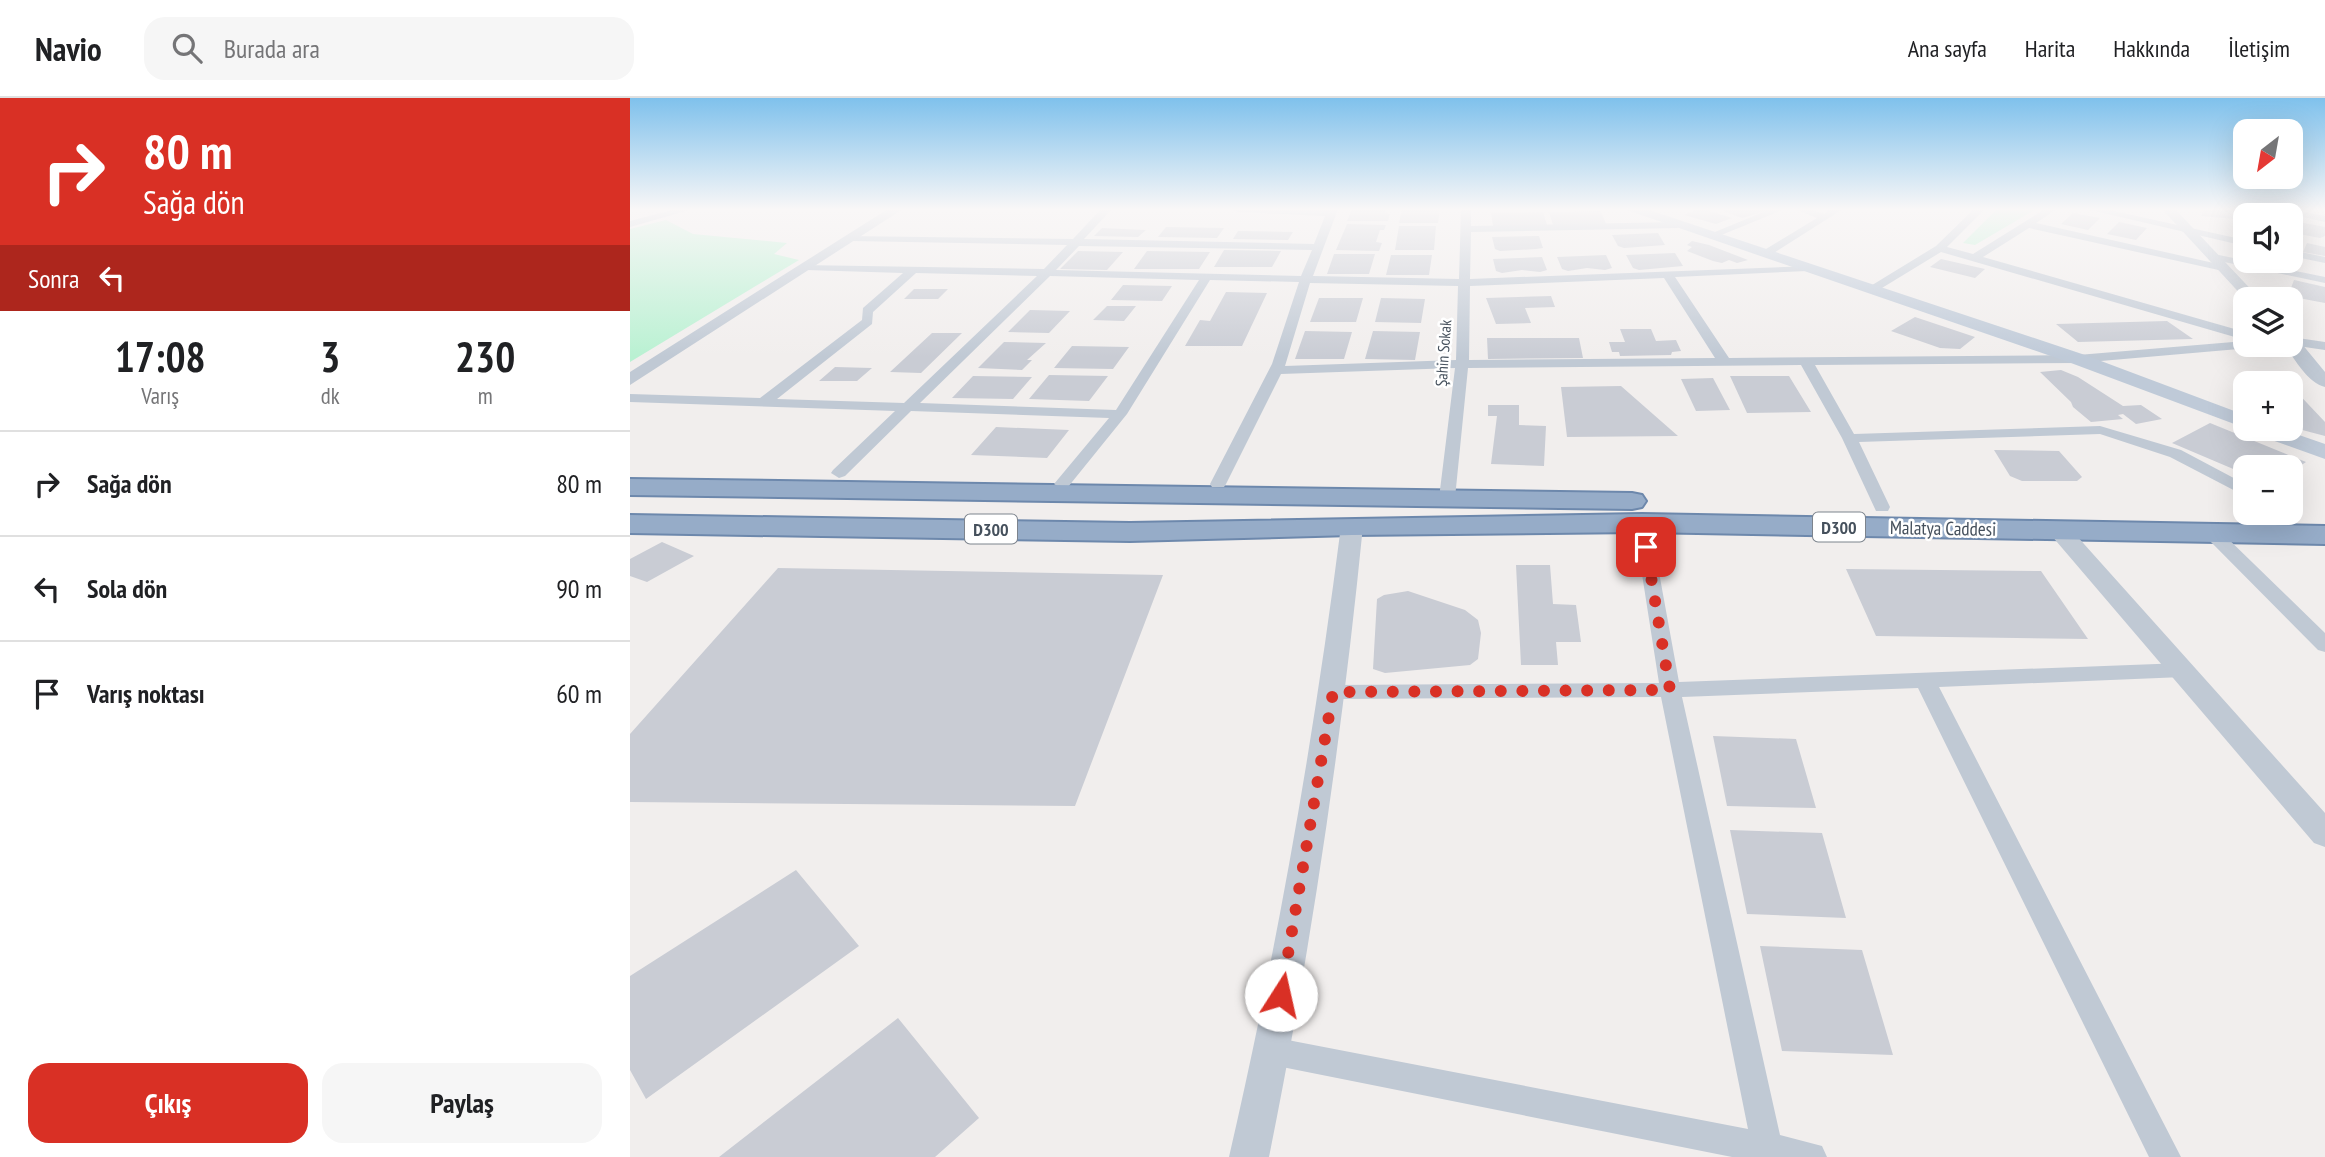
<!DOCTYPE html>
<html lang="tr">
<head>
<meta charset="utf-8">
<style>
  body { margin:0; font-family:"PT Sans Narrow",sans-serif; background:#f6f6f6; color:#202124; height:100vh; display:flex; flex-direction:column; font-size:26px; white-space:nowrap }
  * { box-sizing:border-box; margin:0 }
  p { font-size:23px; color:#757577 }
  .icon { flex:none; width:38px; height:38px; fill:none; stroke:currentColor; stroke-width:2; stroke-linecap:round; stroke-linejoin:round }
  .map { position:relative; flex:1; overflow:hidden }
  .drawer { display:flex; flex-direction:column; background:#fff; width:630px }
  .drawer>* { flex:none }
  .guide { background:#d93025; color:#fff; overflow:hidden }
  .needle { width:46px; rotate:211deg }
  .buttons { position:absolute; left:1603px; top:21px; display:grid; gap:14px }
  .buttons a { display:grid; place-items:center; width:70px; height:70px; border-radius:14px; background:#fff; box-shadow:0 7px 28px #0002; font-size:35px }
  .pin { position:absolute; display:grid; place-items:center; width:60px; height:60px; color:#fff; margin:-30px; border-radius:14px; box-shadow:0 4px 10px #0006 }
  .me { position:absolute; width:77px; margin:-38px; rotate:10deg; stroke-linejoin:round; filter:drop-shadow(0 0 5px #0008) }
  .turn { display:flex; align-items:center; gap:24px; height:147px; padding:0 28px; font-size:32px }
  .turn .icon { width:91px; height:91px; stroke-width:2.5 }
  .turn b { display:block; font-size:49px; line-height:60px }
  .then { display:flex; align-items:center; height:66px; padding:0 28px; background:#0003; gap:14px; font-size:26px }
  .eta { display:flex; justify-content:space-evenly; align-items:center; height:119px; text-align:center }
  .eta b { font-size:42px; font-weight:600; line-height:49px }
  .button { display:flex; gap:14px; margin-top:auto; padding:14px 28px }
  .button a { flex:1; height:80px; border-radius:21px; background:#d93025; color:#fff; font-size:28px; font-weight:600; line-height:80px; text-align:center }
  .button a+a { background:#f6f6f6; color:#202124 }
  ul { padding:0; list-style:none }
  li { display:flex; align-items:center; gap:21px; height:105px; padding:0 28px; border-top:2px solid #e0e0e0 }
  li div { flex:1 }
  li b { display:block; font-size:26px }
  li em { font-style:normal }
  header { display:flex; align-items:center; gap:42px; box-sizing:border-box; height:98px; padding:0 35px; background:#fff; border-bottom:2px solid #e0e0e0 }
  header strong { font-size:33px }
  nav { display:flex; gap:38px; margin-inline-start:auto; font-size:24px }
  .search { width:490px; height:63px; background:#f6f6f6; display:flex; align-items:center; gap:18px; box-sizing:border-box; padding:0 24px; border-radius:21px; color:#757577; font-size:26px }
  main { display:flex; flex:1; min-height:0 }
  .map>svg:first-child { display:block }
  .green { fill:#b9f1d2 }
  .building { fill:#c9ccd4 }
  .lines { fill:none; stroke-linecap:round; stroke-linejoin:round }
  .trunk-casing { stroke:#6d88ac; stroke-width:4 }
  .minor { fill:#c0c9d4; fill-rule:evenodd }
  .tertiary { fill:#c0c9d4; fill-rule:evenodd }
  .secondary { fill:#bfcad8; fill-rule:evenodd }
  .trunk { fill:#96acc8; fill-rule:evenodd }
  .route { stroke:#d93025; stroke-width:12; stroke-dasharray:0 21.6 }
  .labels { text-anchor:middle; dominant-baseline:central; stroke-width:5; stroke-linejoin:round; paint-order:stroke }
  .far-street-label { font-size:16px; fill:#45505c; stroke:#fff }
  .shield { fill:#fff; stroke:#7d848d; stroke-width:2 }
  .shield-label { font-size:18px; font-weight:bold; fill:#45505c }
  .street-label { font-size:19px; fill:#45505c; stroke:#fff }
</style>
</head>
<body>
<header>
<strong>Navio</strong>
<div class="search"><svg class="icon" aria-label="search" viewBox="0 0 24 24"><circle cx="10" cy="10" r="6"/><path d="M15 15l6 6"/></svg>Burada ara</div>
<nav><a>Ana sayfa</a><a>Harita</a><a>Hakkında</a><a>İletişim</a></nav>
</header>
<main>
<section class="drawer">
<div class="guide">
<div class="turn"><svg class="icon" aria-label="right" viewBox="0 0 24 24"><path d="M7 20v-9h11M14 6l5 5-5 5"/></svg><div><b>80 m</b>Sağa dön</div></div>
<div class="then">Sonra<svg class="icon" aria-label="left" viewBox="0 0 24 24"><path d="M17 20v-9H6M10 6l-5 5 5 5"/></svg></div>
</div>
<div class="eta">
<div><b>17:08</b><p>Varış</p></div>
<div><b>3</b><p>dk</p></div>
<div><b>230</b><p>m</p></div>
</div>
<ul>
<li><svg class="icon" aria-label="right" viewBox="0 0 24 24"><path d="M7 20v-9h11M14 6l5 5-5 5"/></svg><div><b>Sağa dön</b></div><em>80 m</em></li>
<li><svg class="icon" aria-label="left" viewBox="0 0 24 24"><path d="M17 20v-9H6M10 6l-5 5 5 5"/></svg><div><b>Sola dön</b></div><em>90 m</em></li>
<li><svg class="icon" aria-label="arrive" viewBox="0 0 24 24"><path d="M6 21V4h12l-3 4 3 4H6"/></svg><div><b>Varış noktası</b></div><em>60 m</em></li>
</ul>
<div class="button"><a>Çıkış</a><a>Paylaş</a></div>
</section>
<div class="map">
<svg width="1695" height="1059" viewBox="0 0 1695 1059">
  <rect width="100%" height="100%" fill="#f1eeed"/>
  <!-- green -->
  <path class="green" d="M1367 111H1406L1345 147 1333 145Z
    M36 122 63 136 157 145 144 156 169 162 0 264V131Z"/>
  <!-- building -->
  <path class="building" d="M722 111H756L755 115 760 116 758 123H717Z
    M772 111H810L808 125H769Z
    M1068 111H1073L1102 120 1086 126 1054 117Z
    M1099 111H1139V112L1112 120 1093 113Z
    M1575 111H1598L1605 112 1603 115 1611 116 1612 114 1623 117H1615V126L1603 124 1605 121 1571 118Z
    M971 113 976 126 923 127 919 114Z
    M913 114 917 127 863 128 861 115Z
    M1443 115 1470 120 1458 132 1431 126Z
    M1489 124 1517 130 1506 142 1477 136Z
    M1669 124 1695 129V138L1690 140 1664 135Z
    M717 126 756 127 754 132H750L746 144 752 145 749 153 706 152Z
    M769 128H806L804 152H765Z
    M536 129 594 130 587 140 528 139Z
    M472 130 516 132 508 139 464 138Z
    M608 133 663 134 658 142 603 141Z
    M1028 135 1035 147 994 150 988 148 982 137Z
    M909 138 913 150 906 151 870 153 865 151 862 139Z
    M1062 143 1079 147 1118 162 1107 165 1099 162 1092 165 1083 163 1057 153 1062 149 1057 147Z
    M1677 145 1695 149V158L1673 154Z
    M594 152 651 153 642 169H584Z
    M448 153 493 154 477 172 430 171Z
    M517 153 580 154 569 171H504Z
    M1045 155 1053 168 1009 172 1003 170 996 157Z
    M704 156H745L739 176H697Z
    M761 157H802L799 177H756Z
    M976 157 982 170 975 172 957 170 938 173 932 171 927 159Z
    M912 159 917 172 910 174 892 172 872 175 866 173 863 161Z
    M1311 161 1355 171 1345 180 1300 169Z
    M1664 182 1695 189V205L1658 198Z
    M493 187 542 188 532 203 481 202Z
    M284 191H318L308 201H274Z
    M596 194 637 195 612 248H555L570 222 580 223Z
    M921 198 925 209 895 210 901 225 866 226 856 200Z
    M689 200H733L726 224H680Z
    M751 200 795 201 791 225 745 224Z
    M477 208H506L494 223 463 222Z
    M400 212 440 213 419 235 378 234Z
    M1285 219 1345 239 1330 251 1310 250 1261 233Z
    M1537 223 1563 241 1448 244 1426 226Z
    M990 231H1021L1026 243 1046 242 1051 253 1042 254 1041 257 990 258 989 254H982L979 244H995Z
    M675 233 722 234 714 261H665Z
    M743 233 790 234 785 262 735 261Z
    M302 235H332L291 275 260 274Z
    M857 240H949L953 260 858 261Z
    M374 244 416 245 397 262H402L392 272 348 270Z
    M442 248 499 249 483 271 424 270Z
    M205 269 242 270 227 283H189Z
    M1431 272 1448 279 1493 308 1511 307 1532 321 1506 326 1493 316 1488 317 1493 321 1461 324 1443 309 1441 304 1410 274Z
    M419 277 478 278 459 303 399 301Z
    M343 278 402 279 383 301 322 300Z
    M1100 278H1159L1181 314 1117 315Z
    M1083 280 1100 312 1066 313 1051 281Z
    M991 288 1048 338 937 339 931 289Z
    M1661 288 1695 324V338L1661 329Z
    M858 307H889V327L916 328 914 368 861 366 867 318H858Z
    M1580 325 1676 364 1661 374V369H1615V376L1542 345Z
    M366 329 439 332 417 360 341 357Z
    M1364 352 1429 353 1452 379 1447 383H1392L1380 378Z
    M32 444 64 458 17 484 0 478V461Z
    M886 467H920L923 506 946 507 951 544H926L928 567H891Z
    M148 470 533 477 445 708 0 704V636Z
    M1216 471 1411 473 1458 541 1246 538Z
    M778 493 835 512 848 522 851 535 848 561 840 567 755 575 743 571 747 501 754 497Z
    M1083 638 1166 641 1186 710 1097 708Z
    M1100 732 1192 735 1216 820 1117 816Z
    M166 772 229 848 16 1001 0 972V878Z
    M1130 848 1232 852 1263 957 1152 953Z
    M268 920 349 1020 305 1059H89Z"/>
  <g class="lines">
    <!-- trunk casing -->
    <g class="trunk-casing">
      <path id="trunk" d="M0 381 1002 395 1012 397 1016 403 1012 409 1002 411 0 397Z
        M1012 416 1695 428V446L1012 434 722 437 500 443 0 435V417L500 425Z"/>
    </g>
    <!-- minor -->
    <path class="minor" d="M46 111H63L0 129V123Z
      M471 111H482L454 141 684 146 695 118 608 114 603 111H708L683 178 829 181 831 111H841V128L1047 124 1052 127 1047 130 841 134 840 181 1181 168 1183 170 1177 173 1045 179 1099 260 1448 257 1615 243V247H1621L1620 250 1448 265 1185 267 1224 336 1470 328 1551 352 1615 386V398L1540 359 1470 336 1229 344 1260 409 1258 413H1246L1212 340 1171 267 838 270 825 400 817 405 809 400 825 270 651 276 596 386 594 389H582L580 386 642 266 669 184 580 182 497 316 438 389 432 391 424 386 479 320 281 313 215 378 209 380 201 375 203 372 265 313 0 304V296L130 300 232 222 233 210 273 175 176 172 172 171V167L414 171 437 147 222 143 218 142V138L443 141ZM449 148 682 152 671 178 426 172ZM286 175 407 178 274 305 147 301 242 226 243 214ZM420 178 569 182 486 312 290 305ZM1034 180 1085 260 839 262 840 188ZM680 185 828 188 826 262 655 268Z
      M1141 111H1155L1084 140 1075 138Z
      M1165 111H1180L1194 116 1201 111H1213L1139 158H1131V154L1187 120Z
      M1344 111H1355L1317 149 1343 156 1415 111H1427L1406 125 1597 168 1599 170 1593 173 1399 130 1353 159 1615 234V242L1311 154 1247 193H1239V189L1306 148Z
      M1456 111H1475L1615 142V148Z
      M1638 111H1659L1695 118V124Z
      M1661 152 1695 159V165L1661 158Z
      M1584 156 1695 179V185L1580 161 1579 159Z
      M1661 239 1695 244V252L1661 247Z
      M1012 420 1020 425 1049 584 1553 565 1560 567 1563 572 1560 577 1553 579 1309 589 1551 1059H1519L1288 590 1052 599 1150 1037 1192 1048 1197 1059H1102L642 967 632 963 628 953 632 943 642 939 1118 1031 1031 599 703 601 696 599 693 594 696 589 703 587 1029 585 1004 425Z
      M1583 431 1589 432 1695 535V554L1688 552 1577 440 1574 436Z"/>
    <!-- tertiary -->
    <path class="tertiary" d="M258 111H273L0 287V274Z
      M1532 111H1545L1630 201H1615Z
      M1661 238 1667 240 1695 274V289C1678 285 1664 261 1655 247H1661Z
      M722 422 730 423 733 428C712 640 681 851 639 1059H599C647 851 684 640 711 428L714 423Z
      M1429 425 1437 427 1695 715V749L1684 745 1421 437 1418 432 1421 427Z"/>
    <!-- secondary -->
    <path class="secondary" d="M994 111H1016L1455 257 1615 317V330L1441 265Z
      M1622 331H1652L1695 346V361L1625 336Z"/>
    <!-- trunk -->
    <use href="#trunk" class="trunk"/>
  </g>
  <!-- sky -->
  <linearGradient id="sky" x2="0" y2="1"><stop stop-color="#7fc1ec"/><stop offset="0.43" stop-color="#f9f7f7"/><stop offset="1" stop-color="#f9f7f7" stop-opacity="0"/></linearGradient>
  <rect width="1695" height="259" fill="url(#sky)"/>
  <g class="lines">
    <!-- route -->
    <path class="route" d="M651 897 703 594 1040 592 1016 449"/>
  </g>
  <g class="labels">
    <!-- far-street labels -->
    <g class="far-street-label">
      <text transform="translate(813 255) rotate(-86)">Şahin Sokak</text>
    </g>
    <!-- shield labels -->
    <g class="shield">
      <rect x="1183" y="414.5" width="52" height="29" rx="5"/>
      <rect x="335" y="416.5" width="52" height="29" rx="5"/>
    </g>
    <g class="shield-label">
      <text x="1209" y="429">D300</text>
      <text x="361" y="431">D300</text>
    </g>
    <!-- street labels -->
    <g class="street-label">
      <text transform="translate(1313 430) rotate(1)">Malatya Caddesi</text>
    </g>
  </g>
</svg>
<div class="buttons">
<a><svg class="needle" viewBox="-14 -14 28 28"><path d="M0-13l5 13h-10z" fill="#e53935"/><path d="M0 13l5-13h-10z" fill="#757577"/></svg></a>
<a><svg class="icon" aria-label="sound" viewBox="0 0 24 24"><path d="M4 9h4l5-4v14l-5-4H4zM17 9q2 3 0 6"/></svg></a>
<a><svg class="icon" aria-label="layers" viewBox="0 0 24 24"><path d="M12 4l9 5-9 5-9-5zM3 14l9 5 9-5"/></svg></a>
<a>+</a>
<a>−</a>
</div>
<div class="pin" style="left:1016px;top:449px;background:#d93025"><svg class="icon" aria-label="arrive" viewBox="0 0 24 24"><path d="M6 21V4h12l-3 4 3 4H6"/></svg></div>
<svg class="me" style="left:651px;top:897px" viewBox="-20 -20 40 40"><circle r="19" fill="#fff"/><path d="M0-13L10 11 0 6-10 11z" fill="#d93025"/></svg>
</div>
</main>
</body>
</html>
